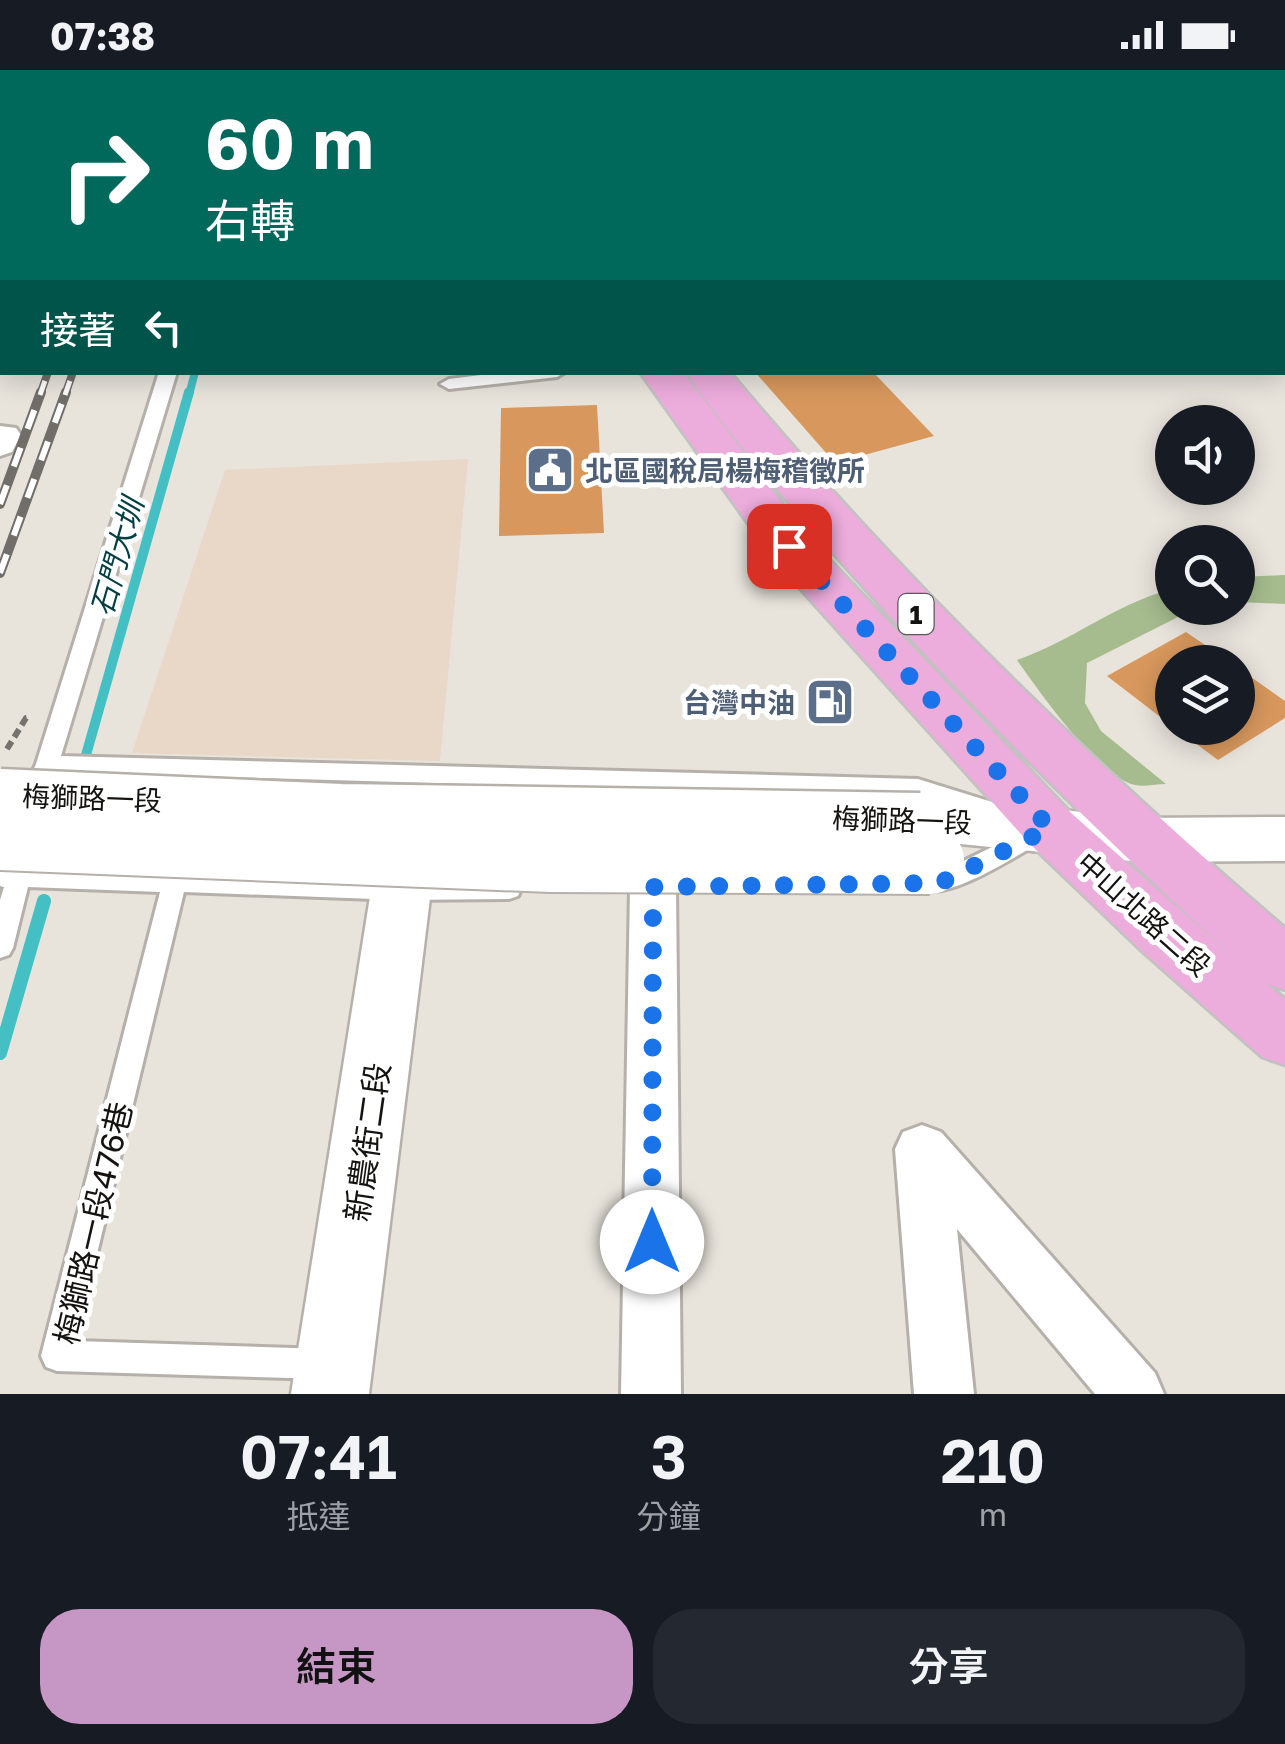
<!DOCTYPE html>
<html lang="zh-TW">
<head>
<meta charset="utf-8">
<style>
  body { margin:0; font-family:"Golos Text","Noto Sans TC",sans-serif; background:#242831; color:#f1f3f6; height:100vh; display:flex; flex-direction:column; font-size:38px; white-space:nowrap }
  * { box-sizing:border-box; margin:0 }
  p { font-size:32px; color:#9ea1a6 }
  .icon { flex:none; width:55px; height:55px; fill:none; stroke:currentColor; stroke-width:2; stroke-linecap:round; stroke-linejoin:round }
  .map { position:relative; height:1324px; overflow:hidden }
  .details { display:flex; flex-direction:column; background:#171b24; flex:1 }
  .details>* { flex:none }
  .banner { position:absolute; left:0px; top:0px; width:1285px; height:305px; box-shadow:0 5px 25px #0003; background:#00695c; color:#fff; overflow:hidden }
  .tools { position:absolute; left:1155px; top:335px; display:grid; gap:20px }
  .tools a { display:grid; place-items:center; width:100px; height:100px; border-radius:50%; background:#171b24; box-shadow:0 5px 25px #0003; font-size:50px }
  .pin { position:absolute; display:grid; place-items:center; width:85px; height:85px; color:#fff; margin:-42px; border-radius:20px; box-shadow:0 5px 15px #0006 }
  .me { position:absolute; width:110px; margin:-55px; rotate:0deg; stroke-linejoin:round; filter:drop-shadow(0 0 8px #0008) }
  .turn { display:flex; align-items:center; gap:35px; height:210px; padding:0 40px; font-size:45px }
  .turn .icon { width:130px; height:130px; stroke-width:2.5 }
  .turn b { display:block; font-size:70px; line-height:85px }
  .then { display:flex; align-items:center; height:95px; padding:0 40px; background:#0003; gap:20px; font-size:38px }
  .eta { display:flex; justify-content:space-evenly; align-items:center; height:170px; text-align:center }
  .eta b { font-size:60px; font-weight:600; line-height:70px }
  .button { display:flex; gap:20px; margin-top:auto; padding:20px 40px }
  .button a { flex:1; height:115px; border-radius:40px; background:#c697c5; color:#111; font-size:40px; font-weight:600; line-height:115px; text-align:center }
  .button a+a { background:#242831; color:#f1f3f6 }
  .status { display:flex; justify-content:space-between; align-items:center; height:70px; padding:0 50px; background:#171b24; direction:ltr }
  .status svg { height:28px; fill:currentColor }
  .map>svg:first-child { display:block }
  .industrial { fill:#e9d7c7 }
  .green { fill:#a6bc8f }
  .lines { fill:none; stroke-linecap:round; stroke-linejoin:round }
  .stream-far2 { stroke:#44c0c4; stroke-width:8 }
  .stream-far1 { stroke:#44c0c4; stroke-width:10 }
  .stream { stroke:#44c0c4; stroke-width:14 }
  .building { fill:#d8985d }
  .service-casing { stroke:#b5b0a9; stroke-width:6 }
  .minor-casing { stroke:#b5b0a9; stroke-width:6 }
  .tertiary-casing { stroke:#b5b0a9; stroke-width:5 }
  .primary-casing { stroke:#c2c2c1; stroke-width:5 }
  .path { stroke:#76736e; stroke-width:6; stroke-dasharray:9 5; stroke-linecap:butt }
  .service { fill:#fff; fill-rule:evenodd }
  .minor { fill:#fff; fill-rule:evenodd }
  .tertiary { fill:#fff; fill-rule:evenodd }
  .primary { fill:#ecacdc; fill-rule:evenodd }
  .rail-far1-casing { stroke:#716e6a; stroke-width:8 }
  .rail-casing { stroke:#716e6a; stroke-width:10 }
  .rail-far1 { stroke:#fff; stroke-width:5; stroke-dasharray:15; stroke-linecap:butt }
  .rail { stroke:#fff; stroke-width:6; stroke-dasharray:20; stroke-linecap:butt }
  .tertiary-bridge-far1-casing { stroke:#b5b0a9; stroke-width:55; stroke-linecap:butt }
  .tertiary-bridge-casing { stroke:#b5b0a9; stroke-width:72; stroke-linecap:butt }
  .tertiary-bridge-far1 { stroke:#fff; stroke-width:50 }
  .tertiary-bridge { stroke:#fff; stroke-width:68 }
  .route { stroke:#1a73e8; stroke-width:18; stroke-dasharray:0 32.4 }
  .labels { text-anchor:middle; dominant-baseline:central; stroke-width:10; stroke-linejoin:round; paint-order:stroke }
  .shield { fill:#fff; stroke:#5b5a58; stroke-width:2.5 }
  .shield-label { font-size:25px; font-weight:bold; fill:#151311 }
  .service-label { font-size:28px; font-weight:bold; fill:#4e5e75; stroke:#fff; text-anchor:start }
  .street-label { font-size:28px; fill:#151311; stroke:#fff }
  .water-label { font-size:30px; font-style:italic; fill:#033e40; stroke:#fff }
  .near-street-label { font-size:32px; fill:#151311; stroke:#fff }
</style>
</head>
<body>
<div class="status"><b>07:38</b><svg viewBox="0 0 49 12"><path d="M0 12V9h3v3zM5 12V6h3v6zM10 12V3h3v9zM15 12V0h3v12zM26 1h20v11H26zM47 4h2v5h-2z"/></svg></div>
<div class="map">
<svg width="1285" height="1324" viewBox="0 0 1285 1324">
  <rect width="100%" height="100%" fill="#e8e4dc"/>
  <!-- industrial -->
  <path class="industrial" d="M468 389 440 691 132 683 225 400Z"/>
  <!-- green -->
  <path class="green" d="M1285 505V534L1238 532V507Z
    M1172 519V538H1209L1180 546 1087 593 1085 633 1101 661 1166 714C1157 714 1144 717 1135 715 1100 708 1038 620 1017 590 1072 571 1115 534 1172 519Z"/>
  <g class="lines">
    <!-- stream-far2 -->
    <path class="stream-far2" d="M189 325 195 302"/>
    <!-- stream-far1 -->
    <path class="stream-far1" d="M86 685 189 322"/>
    <!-- stream -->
    <path class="stream" d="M0 983 44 831"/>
  </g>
  <!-- building -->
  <path class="building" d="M755 302H873L934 366 835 393Z
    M597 335 604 463 499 466 501 338Z
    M1186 562 1230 592H1172V656L1107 606Z
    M1238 598 1285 631V648L1218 690 1175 658H1238Z"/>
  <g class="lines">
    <!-- service casing -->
    <g class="service-casing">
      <path id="service" d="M193 0H207V2H194Z
        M248 0H262V2H249Z
        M588 0H602L603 2H590Z
        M709 0H723L724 2H711Z
        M159 302H177L61 686 918 709 992 732 996 738 992 744 984 747 918 727 55 702 40 735H24L20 729 36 694Z
        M505 302H565L557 307 449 319 440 314 449 309Z
        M1033 757 1041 760 1045 766 1041 772C1014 787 951 829 922 820L919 813 922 806 937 804Z
        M0 798 518 812 521 819 518 826 509 829 401 830 184 822 76 1271 325 1279 336 1283 341 1294 336 1305 325 1309 57 1301 46 1297 41 1286 160 822 28 817 13 878 9 885 0 888V830L4 817 0 816Z"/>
    </g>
    <!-- minor casing -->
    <g class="minor-casing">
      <path id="minor" d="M977 0H1004L1006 2H979Z
        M1282 177H1285V195H1282Z
        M1282 246H1285V267L1282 266Z
        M0 356 16 358 21 365 12 382 0 386Z
        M653 799 669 804 676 817 681 1324H621L630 817 637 804Z
        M922 1055 941 1062 1155 1303 1164 1324H1095L957 1159 974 1324H914L895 1079 903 1062Z"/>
    </g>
    <!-- tertiary casing -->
    <g class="tertiary-casing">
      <path id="tertiary" d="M920 726 1142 748 1285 747V791L1142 792 920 770 900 763 891 748 900 733Z
        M401 797 422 803 431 820 369 1324H291L371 820 380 803Z"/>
    </g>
    <!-- primary casing -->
    <g class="primary-casing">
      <path id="primary" d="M401 0H434L435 2H402Z
        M454 0H487L488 2H455Z
        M640 302H683L806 465 1071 743 1237 890C1102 767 972 639 850 502 793 438 734 373 686 302H730C898 505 1085 687 1285 858V920L1267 914 1285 929V995L1262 987 1143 882 1029 773 772 487Z"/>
    </g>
    <!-- path -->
    <path class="path" d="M7 679 26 648 31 647"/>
    <!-- service -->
    <use href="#service" class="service"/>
    <!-- minor -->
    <use href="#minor" class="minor"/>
    <!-- tertiary -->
    <use href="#tertiary" class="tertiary"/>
    <!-- primary -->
    <use href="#primary" class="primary"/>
    <!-- rail-far1 casing -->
    <g class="rail-far1-casing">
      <path id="rail-far1" d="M40 325 48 302
        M65 325 73 302"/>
    </g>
    <!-- rail casing -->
    <g class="rail-casing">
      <path id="rail" d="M0 434 41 322
        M0 503 66 322"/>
    </g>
    <!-- rail-far1 -->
    <use href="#rail-far1" class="rail-far1"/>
    <!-- rail -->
    <use href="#rail" class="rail"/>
    <!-- tertiary-bridge-far1 casing -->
    <g class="tertiary-bridge-far1-casing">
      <path id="tertiary-bridge-far1" d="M0 724 341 739 920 748"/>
    </g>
    <!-- tertiary-bridge casing -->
    <g class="tertiary-bridge-casing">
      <path id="tertiary-bridge" d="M0 766 551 788 930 790"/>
    </g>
    <!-- tertiary-bridge-far1 -->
    <use href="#tertiary-bridge-far1" class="tertiary-bridge-far1"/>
    <!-- tertiary-bridge -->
    <use href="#tertiary-bridge" class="tertiary-bridge"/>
  </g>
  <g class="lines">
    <!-- route -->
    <path class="route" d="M652 1172 653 817 940 813 1050 758 789 476"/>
  </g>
  <!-- icons -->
  <defs>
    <g id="civic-square" transform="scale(2.5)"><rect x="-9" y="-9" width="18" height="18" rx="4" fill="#5c6f8a" stroke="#fff"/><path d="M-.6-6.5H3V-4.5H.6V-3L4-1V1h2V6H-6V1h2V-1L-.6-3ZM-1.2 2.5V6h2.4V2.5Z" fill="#fff"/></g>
    <g id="fuel-square" transform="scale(2.5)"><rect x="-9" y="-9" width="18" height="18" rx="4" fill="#5c6f8a" stroke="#fff"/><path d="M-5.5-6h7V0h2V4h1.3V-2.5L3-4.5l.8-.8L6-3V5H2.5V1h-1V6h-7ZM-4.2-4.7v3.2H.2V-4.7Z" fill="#fff"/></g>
  </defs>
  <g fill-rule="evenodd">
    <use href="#civic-square" x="550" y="400"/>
    <use href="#fuel-square" x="830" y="632"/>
  </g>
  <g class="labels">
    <!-- shield labels -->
    <rect class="shield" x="898.5" y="524" width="35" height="40" rx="8"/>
    <g class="shield-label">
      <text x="916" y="544">1</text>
    </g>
    <!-- service labels -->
    <g class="service-label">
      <text x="585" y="400">北區國稅局楊梅稽徵所</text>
      <text x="795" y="632" text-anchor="end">台灣中油</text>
    </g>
    <!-- street labels -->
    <g class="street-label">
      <text transform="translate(92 728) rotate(2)">梅獅路一段</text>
      <text transform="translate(902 750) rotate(2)">梅獅路一段</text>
      <text transform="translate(1144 844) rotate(42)">中山北路二段</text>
    </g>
    <!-- water labels -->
    <g class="water-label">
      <text transform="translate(117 487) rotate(-74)">石門大圳</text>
    </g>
    <!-- near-street labels -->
    <g class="near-street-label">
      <text transform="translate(367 1072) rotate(-82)">新農街二段</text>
      <text transform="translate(93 1153) rotate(-77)">梅獅路一段476巷</text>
    </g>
  </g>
</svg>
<div class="tools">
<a><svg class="icon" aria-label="sound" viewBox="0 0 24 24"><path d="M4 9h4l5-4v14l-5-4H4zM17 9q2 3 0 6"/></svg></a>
<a><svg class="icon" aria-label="search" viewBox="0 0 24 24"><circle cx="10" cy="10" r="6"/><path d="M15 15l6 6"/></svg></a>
<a><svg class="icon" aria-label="layers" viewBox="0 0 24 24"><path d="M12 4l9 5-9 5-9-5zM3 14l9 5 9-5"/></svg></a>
</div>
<div class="pin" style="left:789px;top:476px;background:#d93025"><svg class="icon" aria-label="arrive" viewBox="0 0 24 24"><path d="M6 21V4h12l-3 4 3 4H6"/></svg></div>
<svg class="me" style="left:652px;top:1172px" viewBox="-20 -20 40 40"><circle r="19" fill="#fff"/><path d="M0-13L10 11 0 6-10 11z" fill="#1a73e8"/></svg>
<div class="banner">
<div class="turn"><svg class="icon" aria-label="right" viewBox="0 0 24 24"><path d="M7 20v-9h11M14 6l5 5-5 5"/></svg><div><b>60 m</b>右轉</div></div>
<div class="then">接著<svg class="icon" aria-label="left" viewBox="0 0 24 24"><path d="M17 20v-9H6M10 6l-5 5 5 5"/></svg></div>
</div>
</div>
<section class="details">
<div class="eta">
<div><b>07:41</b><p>抵達</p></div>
<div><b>3</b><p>分鐘</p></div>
<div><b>210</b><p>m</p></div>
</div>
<div class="button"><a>結束</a><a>分享</a></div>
</section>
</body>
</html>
